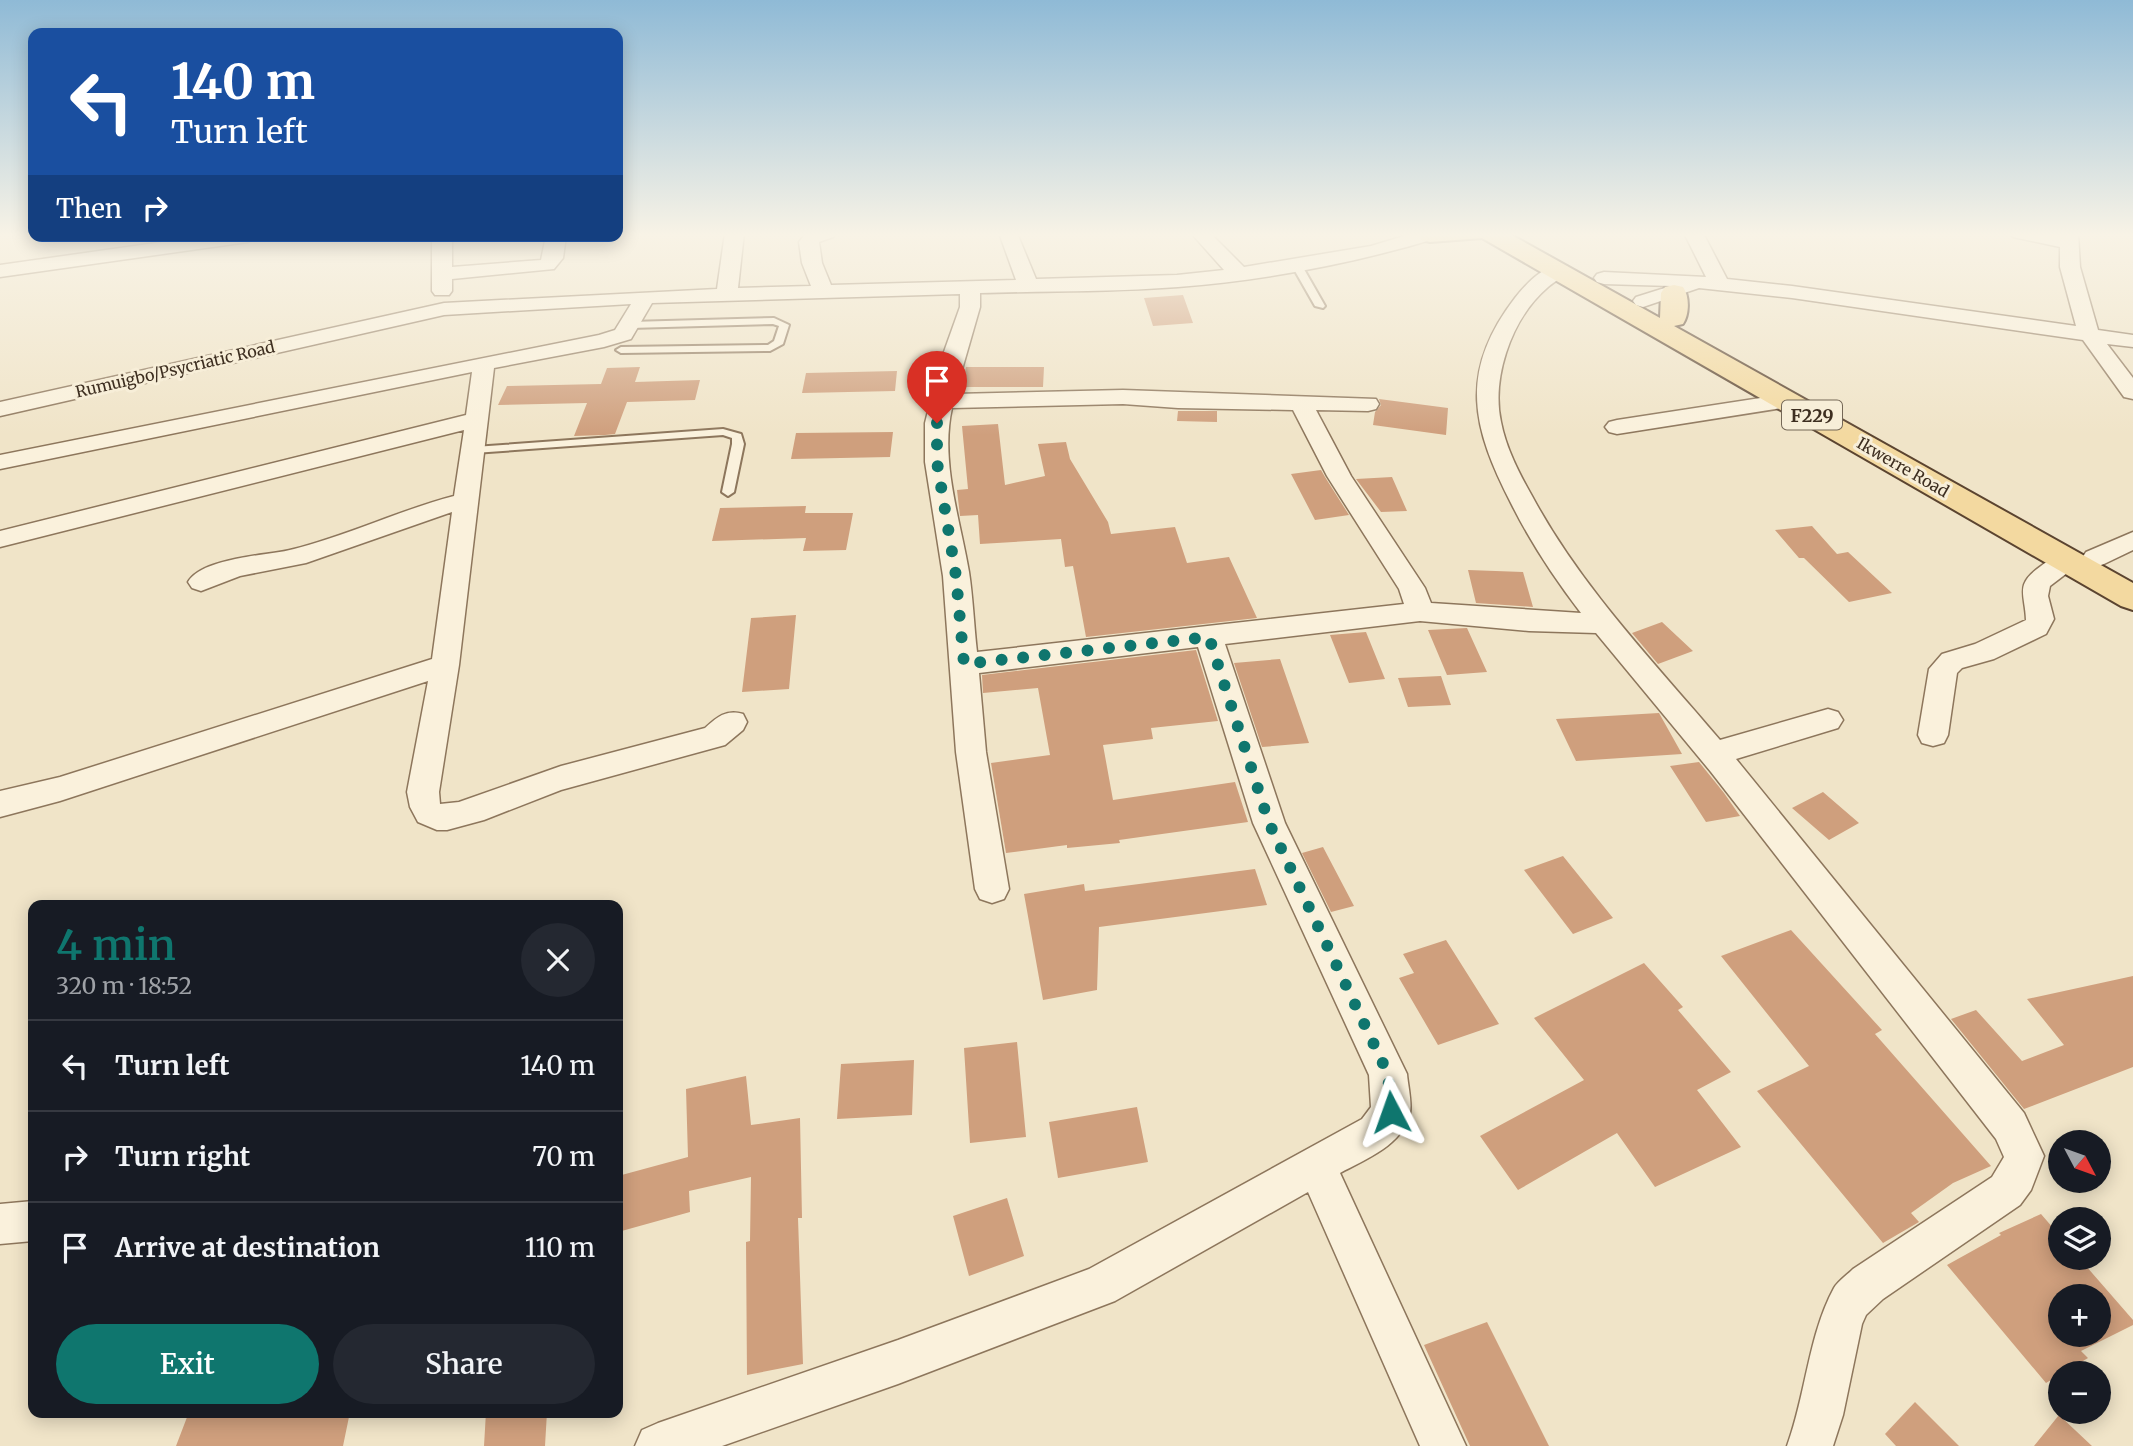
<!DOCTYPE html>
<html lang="en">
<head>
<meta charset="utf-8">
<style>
  body { margin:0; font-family:Merriweather,serif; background:#242831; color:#f1f3f6; height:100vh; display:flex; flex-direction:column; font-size:26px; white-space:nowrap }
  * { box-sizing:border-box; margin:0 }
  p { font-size:23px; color:#9ea1a6 }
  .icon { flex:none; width:38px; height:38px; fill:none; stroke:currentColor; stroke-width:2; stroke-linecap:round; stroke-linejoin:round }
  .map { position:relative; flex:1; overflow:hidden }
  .side { position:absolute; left:28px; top:900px; width:595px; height:518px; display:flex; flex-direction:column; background:#171b24; border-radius:14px; box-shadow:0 4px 18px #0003 }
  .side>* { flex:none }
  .banner { position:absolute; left:28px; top:28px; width:595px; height:214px; border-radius:14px; box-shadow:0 4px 18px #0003; background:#1a4fa0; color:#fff; overflow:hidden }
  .needle { width:46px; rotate:131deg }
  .fabs { position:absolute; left:2048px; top:1130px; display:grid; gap:14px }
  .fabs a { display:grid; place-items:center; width:63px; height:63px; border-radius:50%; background:#171b24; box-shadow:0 4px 18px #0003; font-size:35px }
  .pin { position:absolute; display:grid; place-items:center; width:60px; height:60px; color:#fff; margin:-72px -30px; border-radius:50% 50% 50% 0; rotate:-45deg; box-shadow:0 0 7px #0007 }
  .pin .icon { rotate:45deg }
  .me { position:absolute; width:77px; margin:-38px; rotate:356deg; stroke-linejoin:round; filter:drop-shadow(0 0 5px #0008) }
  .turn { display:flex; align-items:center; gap:24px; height:147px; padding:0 28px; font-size:32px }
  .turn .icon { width:91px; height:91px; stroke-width:2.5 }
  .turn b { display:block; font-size:49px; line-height:60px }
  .then { display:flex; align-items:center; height:66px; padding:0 28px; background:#0003; gap:14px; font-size:26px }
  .round { display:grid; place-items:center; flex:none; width:74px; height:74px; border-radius:37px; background:#242831 }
  .overview { display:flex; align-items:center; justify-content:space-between; height:119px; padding:0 28px }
  h1 { font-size:42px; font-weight:600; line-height:52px; color:#0f766e }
  .primary-button { display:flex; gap:14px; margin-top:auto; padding:14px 28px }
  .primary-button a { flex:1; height:80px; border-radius:42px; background:#0f766e; color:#fff; font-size:28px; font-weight:600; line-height:80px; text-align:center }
  .primary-button a+a { background:#242831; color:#f1f3f6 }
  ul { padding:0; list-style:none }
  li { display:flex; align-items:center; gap:21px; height:91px; padding:0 28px; border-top:2px solid #363941 }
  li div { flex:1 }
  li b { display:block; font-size:26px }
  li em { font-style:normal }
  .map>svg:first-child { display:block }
  .building { fill:#cf9f7d; fill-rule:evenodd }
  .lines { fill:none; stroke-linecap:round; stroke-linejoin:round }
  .service-casing { stroke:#8d765c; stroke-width:4 }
  .minor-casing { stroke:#8d765c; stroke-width:3 }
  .primary-casing { stroke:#5b4430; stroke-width:4 }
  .service { fill:#faf1dc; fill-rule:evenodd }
  .minor { fill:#faf1dc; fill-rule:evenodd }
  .primary { fill:#f3d9a0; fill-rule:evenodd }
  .route { stroke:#0f766e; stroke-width:12; stroke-dasharray:0 21.6 }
  .labels { text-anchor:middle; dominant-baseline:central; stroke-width:6; stroke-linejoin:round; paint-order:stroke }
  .far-street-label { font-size:16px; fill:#3d2e20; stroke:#f7eed8 }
  .shield { fill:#f7eed8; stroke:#756857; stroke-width:2 }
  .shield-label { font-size:18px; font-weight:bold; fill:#3d2e20 }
</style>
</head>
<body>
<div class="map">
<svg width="2133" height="1446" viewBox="0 0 2133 1446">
  <rect width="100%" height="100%" fill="#f0e4c8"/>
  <!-- building -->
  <path class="building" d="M1183 295 1193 323 1153 326 1144 298Z
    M640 367 635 382 700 380 695 400 627 402 615 434 605 435 574 436 587 403 498 405 507 386 601 384 607 368Z
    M966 367H1044L1043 387H962Z
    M897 371 895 391 802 393 806 373Z
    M1379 399 1448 408 1446 435 1373 425 1375 412 1381 405Z
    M1178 411H1217V422L1177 421Z
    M998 424 1005 485 1045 476 1038 444 1066 442 1070 459 1108 522 1111 534 1175 527 1187 563 1229 557 1257 618 1086 637 1073 566 1065 567 1061 539 980 544 978 515 960 516 957 490 968 489 962 426Z
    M893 432 890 457 791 459 796 433Z
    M1321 470 1325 477 1349 515 1315 520 1291 474Z
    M1392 477 1407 511 1381 512 1356 479Z
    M806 506 805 513H853L846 550 803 551 806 538 712 541 720 508Z
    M1812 526 1837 554 1848 552 1892 593 1849 602 1804 558H1799L1775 530Z
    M1468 570 1523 572 1533 607 1476 603Z
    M796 615 789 689 742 692 751 618Z
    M1662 622 1693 651 1658 664 1632 633Z
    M1467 628 1487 672 1447 675 1428 630Z
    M1366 632 1385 679 1349 683 1330 635Z
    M1196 650 1218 721 1151 728 1153 739 1103 745 1113 800 1235 782 1248 822 1119 840 1120 843 1067 848V845L1006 853 991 763 1050 755 1038 688 983 693 982 675Z
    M1280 659 1309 743 1262 747 1234 663Z
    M1441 676 1451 705 1408 707 1398 678Z
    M1659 713 1682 754 1576 761 1556 719Z
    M1699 762 1724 793 1740 816 1706 822 1670 766Z
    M1823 792 1859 823 1829 840 1792 808Z
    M1323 847 1354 906 1331 912 1302 853Z
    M1563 856 1613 918 1573 934 1524 870Z
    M1255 869 1267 905 1099 927 1097 990 1043 1000 1024 894 1084 884 1085 891Z
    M1791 930 1882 1030 1875 1034 1991 1166 1953 1183 1911 1213 1919 1222 1883 1243 1757 1091 1809 1066 1721 956Z
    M1446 940 1499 1024 1438 1045 1399 978 1414 973 1403 954Z
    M1644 963 1683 1007 1678 1010 1731 1072 1697 1090 1741 1147 1655 1187 1617 1133 1518 1190 1480 1136 1584 1080 1534 1018Z
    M2133 976V1067L2024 1109 1951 1019 1976 1010 2022 1061 2064 1045 2027 999Z
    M1017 1042 1026 1137 970 1143 964 1048Z
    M914 1060 912 1115 837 1119 841 1064Z
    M746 1076 751 1125 800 1118 802 1218H798L803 1364 747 1375 746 1242 750 1241 751 1177 689 1191 690 1212 618 1232V1176L688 1157 686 1089Z
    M1137 1107 1148 1162 1058 1178 1049 1122Z
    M1007 1198 1024 1256 969 1276 953 1216Z
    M2041 1214 2060 1236V1258H2079L2133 1320V1325L2081 1351 2088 1358 2046 1383 1947 1265 2001 1235 1999 1233ZM2060 1297H2098V1335H2060Z
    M1487 1322 1549 1446H1470L1424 1345Z
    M1915 1402 1959 1446H1896L1885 1434Z
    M189 1412H350L343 1446H176Z
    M486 1412H547L545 1446H484Z
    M2059 1415 2092 1446H2034Z"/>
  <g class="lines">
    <!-- service casing -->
    <g class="service-casing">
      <path id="service" d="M1296 261 1301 264 1325 306 1323 308 1315 306 1291 264Z
        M774 318 789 325 783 344 770 351 621 353 616 350 621 347 768 345 774 341 779 326 773 324 630 328 625 325 630 322Z
        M723 429 741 434 744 444 734 492 728 496 722 492 732 444V438L723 435 474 453 468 450 474 447Z"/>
    </g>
    <!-- minor casing -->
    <g class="minor-casing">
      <path id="minor" d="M725 233H744L738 288 811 286 802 263 799 242 806 233H836L833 237 819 242 822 263 831 285 1016 280 999 233H1017L1036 279 1177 275 1224 270 1191 233H1210L1244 267 1371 246 1414 233H1443L1441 237C1356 263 1267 280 1178 287 1113 292 1046 291 980 293V307L955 394 1123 390 1376 399 1379 404 1376 409 1368 411 1316 410 1351 476 1425 588 1431 603 1581 613C1555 579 1531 543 1512 505 1472 428 1458 372 1515 298 1526 284 1547 261 1566 266L1569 270C1564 277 1555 281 1548 287 1528 304 1514 328 1506 353 1499 375 1496 399 1501 422 1506 448 1519 473 1532 496 1581 587 1653 661 1720 740L1828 709 1838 712 1843 720 1838 728 1736 759 2024 1113 2044 1156 2031 1190 2020 1205 1883 1299 1866 1315 1862 1324 1843 1415 1833 1446H1787C1806 1395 1808 1336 1834 1288 1838 1281 1847 1275 1853 1269L1992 1177 2004 1157 1996 1139 1711 772 1596 633 1529 631 1420 621 1225 644 1285 823 1407 1074C1408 1086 1412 1102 1410 1113 1403 1145 1366 1159 1340 1173L1466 1446H1420L1308 1192 1115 1301 898 1384 722 1446H635L642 1430 658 1423 898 1340 1089 1269 1362 1119 1371 1107 1369 1075 1253 823 1198 647 979 673 986 752 1009 889 1004 899 992 903 980 899 975 889 956 752 943 576 925 462V423L940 363 960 307V294L652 303 631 339 604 347 494 368 459 665 439 792 440 804 459 802 561 766 705 728C717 717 726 709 743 714L747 722 743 730 725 745 561 790 484 820 447 830H437L418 822 410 807 407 792 428 681 60 801 0 817V791L60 777 432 659 452 512 306 563 240 576 201 591 192 588 188 582C197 566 229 560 246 557 262 554 279 553 294 549 349 535 400 510 454 496L464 430 0 547V531L466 415 472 372 0 469V455L599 335 615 330 631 304 444 315 0 416V402L444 303 717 289ZM1123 404 1178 408 1293 410 1327 476 1399 589 1404 604 977 652C974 626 973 598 969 572 960 519 940 461 952 408Z
        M1684 233H1703L1727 279 1792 286 2076 326 2060 267V247L2013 237 2010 233 2060 235V233H2078L2080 267 2098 330 2133 335V347L2107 344 2133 378V399L2124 397 2083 340 1792 298 1699 288 1643 307 1636 305 1633 301 1636 297 1671 286 1604 284 1597 282 1594 278 1597 274 1604 272 1706 277Z
        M205 236H257L248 242 0 277V265Z
        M432 236H452V267L541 260 546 236H566L563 258 554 269 452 279V291L449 295H435L432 291Z
        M1787 394 1795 396 1798 401 1795 406 1617 434 1609 432 1605 427 1609 422 1617 420Z
        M2133 532V550L2104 564 2095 567 2086 564 2082 558 2086 552Z
        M2066 552 2075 555 2079 561 2075 567 2050 586 2048 596 2054 619 2046 634 1994 659 1962 668 1957 673 1948 735 1944 743 1933 746 1922 743 1918 735 1929 669 1942 654 1975 644 2026 620C2025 593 2014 585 2041 566 2049 560 2056 555 2066 552Z
        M33 1201V1241L0 1244V1204Z"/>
    </g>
    <!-- primary casing -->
    <g class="primary-casing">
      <path id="primary" d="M1419 233H1508L1660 318 1661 293 1665 287 1674 285 1683 287C1690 297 1689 315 1683 324L1674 326 2133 583V610L2121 606 1482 238 1430 242 1421 240Z"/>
    </g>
    <!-- service -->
    <use href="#service" class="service"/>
    <!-- minor -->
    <use href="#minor" class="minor"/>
    <!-- primary -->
    <use href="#primary" class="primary"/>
  </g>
  <!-- sky -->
  <linearGradient id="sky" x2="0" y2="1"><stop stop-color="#8fbad6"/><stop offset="0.54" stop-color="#f8f3e6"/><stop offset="1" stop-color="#f8f3e6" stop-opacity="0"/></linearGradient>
  <rect width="2133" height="435" fill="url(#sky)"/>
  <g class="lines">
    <!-- route -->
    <path class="route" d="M937 423V462L956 576 964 664 1209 637 1269 823 1388 1074 1391 1112"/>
  </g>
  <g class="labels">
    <!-- far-street labels -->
    <g class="far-street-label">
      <text transform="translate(175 369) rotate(-13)">Rumuigbo/Psycriatic Road</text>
      <text transform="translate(1903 467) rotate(30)">Ikwerre Road</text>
    </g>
    <!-- shield labels -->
    <rect class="shield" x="1782" y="400.5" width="60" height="29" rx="5"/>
    <g class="shield-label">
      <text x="1812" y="415">F229</text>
    </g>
  </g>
</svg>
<div class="fabs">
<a><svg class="needle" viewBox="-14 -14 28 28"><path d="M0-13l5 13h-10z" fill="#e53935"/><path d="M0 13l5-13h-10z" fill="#9ea1a6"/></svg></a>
<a><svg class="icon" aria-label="layers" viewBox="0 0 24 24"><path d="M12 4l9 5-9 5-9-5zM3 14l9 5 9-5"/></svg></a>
<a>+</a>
<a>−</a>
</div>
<div class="pin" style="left:937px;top:423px;background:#d93025"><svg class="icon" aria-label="arrive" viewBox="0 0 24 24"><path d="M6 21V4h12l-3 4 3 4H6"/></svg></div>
<svg class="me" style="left:1391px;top:1112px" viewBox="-20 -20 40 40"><path d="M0-17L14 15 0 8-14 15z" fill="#0f766e" stroke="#fff" stroke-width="4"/></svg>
<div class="banner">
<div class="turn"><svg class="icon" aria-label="left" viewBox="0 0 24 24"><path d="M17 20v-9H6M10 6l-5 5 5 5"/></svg><div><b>140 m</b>Turn left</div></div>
<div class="then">Then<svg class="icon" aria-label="right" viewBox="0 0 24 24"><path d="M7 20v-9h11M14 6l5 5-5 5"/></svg></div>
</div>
<section class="side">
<div class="overview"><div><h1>4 min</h1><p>320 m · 18:52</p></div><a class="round"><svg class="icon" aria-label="close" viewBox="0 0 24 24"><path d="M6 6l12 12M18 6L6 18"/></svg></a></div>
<ul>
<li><svg class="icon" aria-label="left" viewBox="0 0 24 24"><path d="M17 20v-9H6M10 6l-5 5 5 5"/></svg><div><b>Turn left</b></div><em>140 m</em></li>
<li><svg class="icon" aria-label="right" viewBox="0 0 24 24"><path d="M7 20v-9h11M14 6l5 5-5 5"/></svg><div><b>Turn right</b></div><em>70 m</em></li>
<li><svg class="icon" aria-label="arrive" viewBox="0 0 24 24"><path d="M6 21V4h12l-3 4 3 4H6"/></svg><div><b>Arrive at destination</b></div><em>110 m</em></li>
</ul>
<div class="primary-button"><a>Exit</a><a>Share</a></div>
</section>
</div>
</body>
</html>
